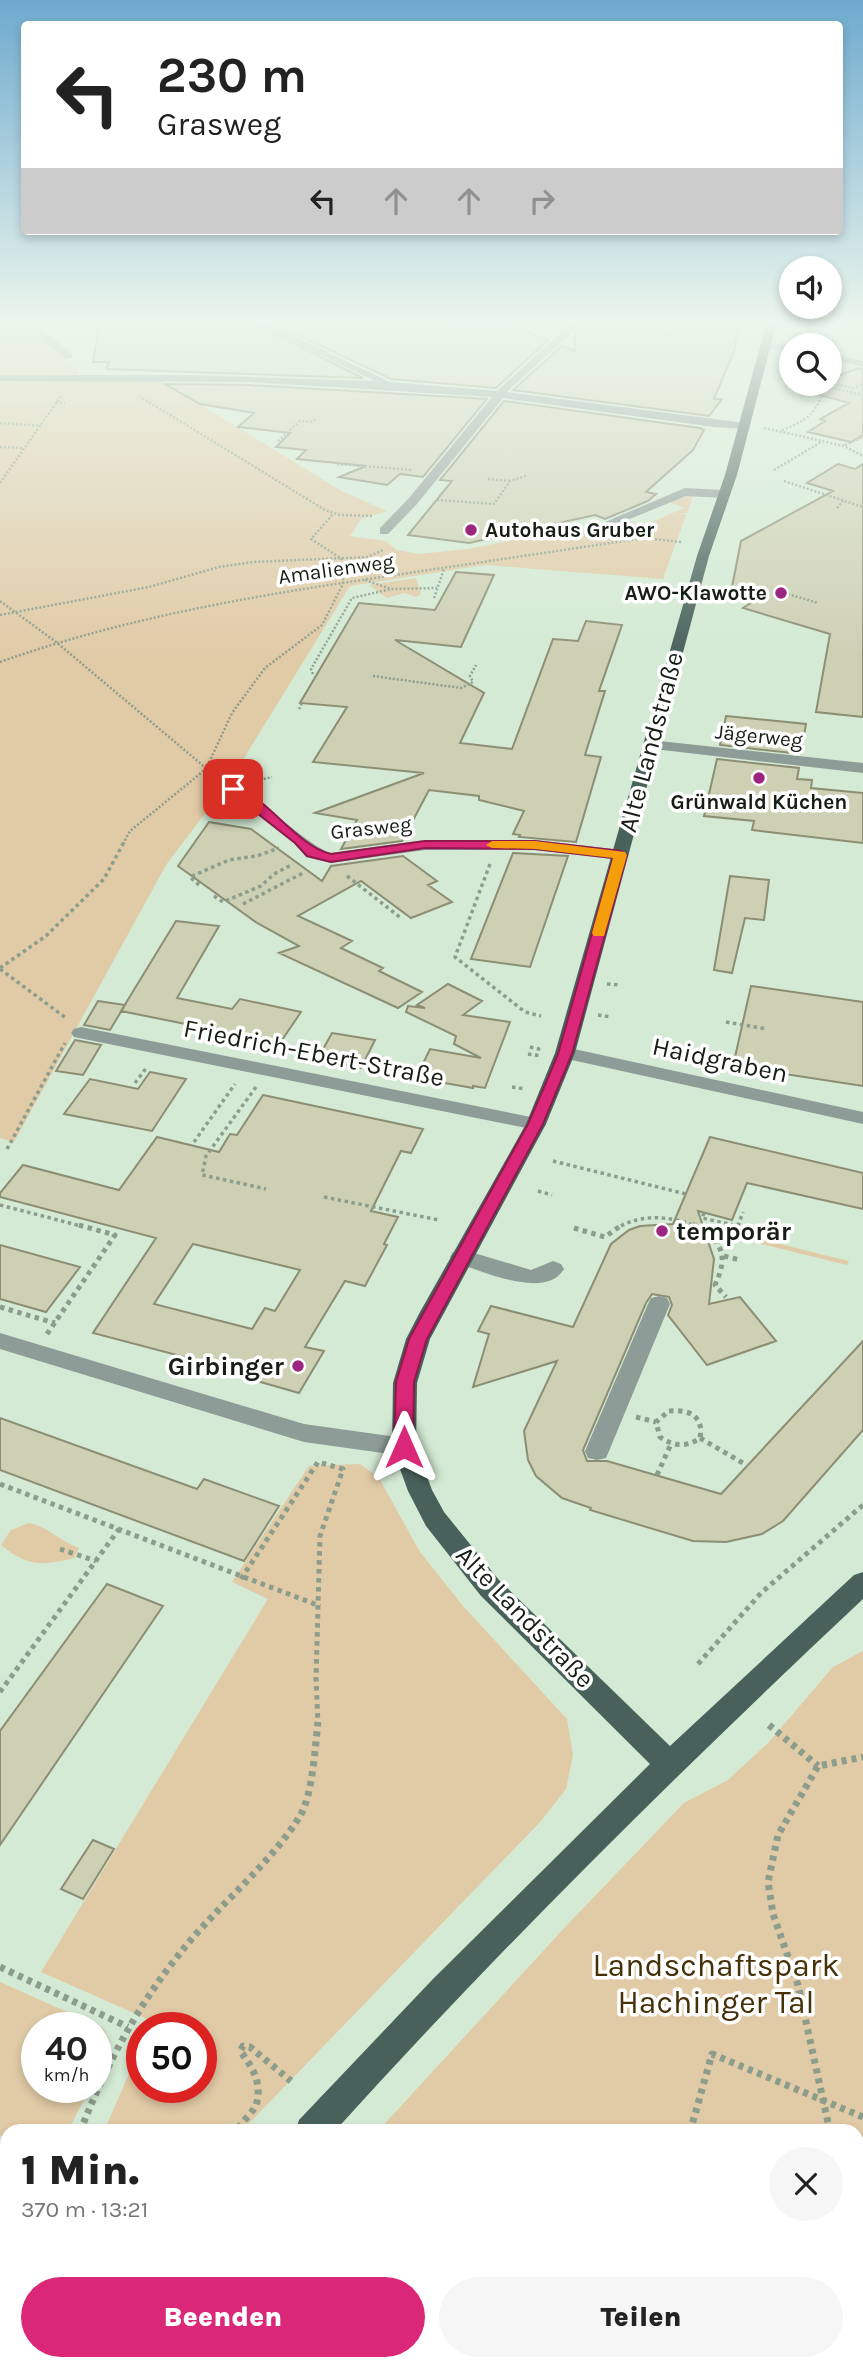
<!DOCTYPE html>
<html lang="de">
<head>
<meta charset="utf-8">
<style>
  body { margin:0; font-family:Karla,sans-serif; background:#f6f6f6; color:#222; height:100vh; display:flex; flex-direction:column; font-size:26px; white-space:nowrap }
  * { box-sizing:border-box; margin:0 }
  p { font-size:23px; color:#767676 }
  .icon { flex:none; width:38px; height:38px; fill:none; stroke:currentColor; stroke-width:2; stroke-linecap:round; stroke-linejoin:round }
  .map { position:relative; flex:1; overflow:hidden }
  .details { position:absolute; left:0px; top:2124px; width:864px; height:247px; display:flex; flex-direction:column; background:#fff; border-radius:21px 21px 0 0; box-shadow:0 4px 10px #0003 }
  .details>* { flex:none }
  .top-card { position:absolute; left:21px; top:21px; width:822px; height:214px; border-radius:7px; box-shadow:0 4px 10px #0003; background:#fff; color:#222; overflow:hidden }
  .tools { position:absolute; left:779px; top:256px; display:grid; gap:14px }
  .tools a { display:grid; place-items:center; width:63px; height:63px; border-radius:50%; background:#fff; box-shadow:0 4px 10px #0003; font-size:35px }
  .speed { position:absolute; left:21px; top:2012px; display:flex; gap:14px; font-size:35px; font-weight:700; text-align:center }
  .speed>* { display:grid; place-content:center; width:91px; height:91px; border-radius:50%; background:#fff; box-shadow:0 4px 10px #0003; line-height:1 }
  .speed small { font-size:18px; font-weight:400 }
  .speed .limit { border:10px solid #d22; background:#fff; color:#111 }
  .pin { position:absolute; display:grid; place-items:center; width:60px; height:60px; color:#fff; margin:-30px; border-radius:14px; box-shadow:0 4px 10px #0006 }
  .me { position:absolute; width:77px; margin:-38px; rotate:0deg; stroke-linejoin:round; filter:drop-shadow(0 0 5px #0008) }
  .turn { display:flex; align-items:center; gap:24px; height:147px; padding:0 21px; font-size:32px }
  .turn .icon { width:91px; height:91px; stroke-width:2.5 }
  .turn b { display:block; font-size:49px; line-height:60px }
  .lanes { display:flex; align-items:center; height:66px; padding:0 21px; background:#0003; justify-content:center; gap:35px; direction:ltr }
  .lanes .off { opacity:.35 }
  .round { display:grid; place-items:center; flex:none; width:74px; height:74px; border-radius:37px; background:#f6f6f6 }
  .overview { display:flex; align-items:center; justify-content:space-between; height:119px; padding:0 21px }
  h1 { font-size:42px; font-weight:800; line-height:52px }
  .button { display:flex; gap:14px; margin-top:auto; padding:14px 21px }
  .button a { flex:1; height:80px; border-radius:42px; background:#db2777; color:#fff; font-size:28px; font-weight:800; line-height:80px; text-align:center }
  .button a+a { background:#f6f6f6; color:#222 }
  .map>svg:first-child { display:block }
  .green { fill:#e1caa6 }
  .building { fill:#ced0b4; stroke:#8c8e74; stroke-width:2; fill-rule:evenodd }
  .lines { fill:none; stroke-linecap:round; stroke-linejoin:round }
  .major-tunnel { stroke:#aec1ae; stroke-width:32; stroke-dasharray:32 16; stroke-linecap:butt }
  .path-far3 { stroke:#8c9d8c; stroke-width:2.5; stroke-dasharray:2 2; stroke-linecap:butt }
  .path-far2 { stroke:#8c9d8c; stroke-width:3.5; stroke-dasharray:3.5 3.5; stroke-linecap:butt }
  .path-far1 { stroke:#8c9d8c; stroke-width:5; stroke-dasharray:4.5 4.5; stroke-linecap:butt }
  .path { stroke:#8c9d8c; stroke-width:7; stroke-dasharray:5 5; stroke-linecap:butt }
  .minor { fill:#8e9c98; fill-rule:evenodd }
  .major { fill:#48615b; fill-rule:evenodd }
  .route { fill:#db2777; stroke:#8e194d; stroke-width:2 }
  .slow { fill:#f59e0b }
  .poi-dot { fill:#9c257f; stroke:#fff; stroke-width:2.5 }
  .labels { text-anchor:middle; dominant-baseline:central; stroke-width:7; stroke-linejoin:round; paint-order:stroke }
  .far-poi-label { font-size:21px; font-weight:bold; fill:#161e16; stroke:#fff; text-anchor:start }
  .far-street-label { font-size:21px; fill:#161e16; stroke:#fff }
  .street-label { font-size:26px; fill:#161e16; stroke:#fff }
  .poi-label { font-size:26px; font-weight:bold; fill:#161e16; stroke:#fff; text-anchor:start }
  .near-park-label { font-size:32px; fill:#453008; stroke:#fff }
</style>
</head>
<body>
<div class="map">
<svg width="863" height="2371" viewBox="0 0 863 2371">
  <rect width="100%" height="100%" fill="#d4ead4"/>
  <!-- green -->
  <path class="green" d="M0 325H27L58 348 79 372 75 379 162 381 340 490 387 511 361 519 350 536 386 541 397 550 419 554 468 549 571 528 580 531 626 520 643 526 684 508 669 502 694 494 687 513H682L686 515 663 579 485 565 350 586 231 779 166 865 14 1142 0 1138Z
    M416 578 421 594 416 597 405 593 387 598 369 585Z
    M748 1236 848 1261H849L847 1265 746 1240Z
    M360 1464 379 1478 420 1552 463 1606 567 1719 573 1755 566 1789 541 1821 259 2113 245 2128 246 2131H104L142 2044V2088H201V2028H149L152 2021 41 1972 268 1599 232 1582 309 1466Z
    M29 1523C49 1527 59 1541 79 1548L74 1558C41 1566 28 1567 1 1545L11 1530Z
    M863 1651V2371H0V2179L7 2183V2364H858V2132L378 2131 568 1924 684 1803 728 1780 768 1743 833 1667Z
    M0 1982 103 2028 110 2041 96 2075V2028H37V2088H90L68 2131 7 2132V2139L0 2135Z"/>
  <!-- building -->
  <path class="building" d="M99 325H256L363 378 106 369 109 362H93Z
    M277 325H437L453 332 485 325H509L548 340 496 388 391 379Z
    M583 325H732L730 331 737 332 734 351 714 399H722L709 416 513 390 562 346 575 351V333Z
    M858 368 863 369V435L851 442 808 432 825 421 820 419 849 403 803 390 820 383H830V379Z
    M165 384 249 385 487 399 423 477 400 474 387 485 339 477 366 466 297 459 306 450 276 447 290 433 238 427 254 413 200 404Z
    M504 401 700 428 704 430 693 450 646 492 656 494 648 501 605 519 595 515 469 543 408 535 452 481 440 480Z
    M838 464 855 469 863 464V717L816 712 830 634 743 608 757 599 731 592 741 541 833 491 807 483Z
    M456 572 494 575 461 647 395 640 484 693 460 743 512 749 553 639 578 641 586 621 622 625 599 691H605L585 755 601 757 576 842 519 837 520 835 513 834 524 811 479 800V796L429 790 402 841 341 849 357 820 315 813 424 773 313 762 347 707 300 703 359 603 435 610Z
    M726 716 806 724 801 754 720 745Z
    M717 759 799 768 797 779 812 780 811 788 863 793V843L752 830 754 821 704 816Z
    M209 822 251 829 322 881 331 866 403 856 437 881 428 885 452 902 411 918 361 881 298 916 352 941 341 948 383 968 379 971 422 992 398 1008 279 953 299 946 257 923 178 866Z
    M513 853 568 856 530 967 471 959Z
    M730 876 769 880 764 920 745 918 732 973 714 970Z
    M176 921 219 926 177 998 232 1009 240 999 301 1012 280 1043 121 1011Z
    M448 984 482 1001 463 1015 510 1022 485 1088 473 1086V1088L416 1078 430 1049 481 1058 454 1044 456 1036 406 1012 408 1006 425 1008 417 1005Z
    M751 986 863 1002V1086L733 1066Z
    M98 1001 125 1005 110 1030 84 1025Z
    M332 1033 375 1040 361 1068 317 1060Z
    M75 1040 101 1045 83 1075 56 1071Z
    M150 1072 186 1079 152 1131 64 1114 90 1079 138 1089Z
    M263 1095 423 1129 411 1153 401 1151 371 1211 398 1217 384 1244 387 1245 365 1286 345 1281 305 1347 324 1351 299 1393 243 1377 245 1373 93 1333 156 1238 0 1197V1193L23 1165 119 1190 157 1137 219 1152 230 1134 237 1135ZM193 1244 300 1270 275 1311 265 1308 252 1329 154 1304Z
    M710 1137 863 1173V1209L747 1183 732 1220 698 1211 714 1259 709 1304 740 1297 776 1341 707 1365 668 1315 672 1305 669 1297 652 1294 646 1303 583 1450 587 1461H607L721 1494 863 1341V1430L783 1521 762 1534 726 1542 693 1541 590 1510 591 1508 562 1498 536 1476 528 1460 524 1431 557 1361 473 1387 489 1334 478 1331 491 1306 573 1327 611 1244 629 1230 640 1226 673 1224Z
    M0 1245 80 1267 46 1312 0 1299Z
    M0 1418 197 1489 204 1479 279 1506 244 1561 0 1470Z
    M107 1584 163 1606 0 1845V1731Z
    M93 1840 114 1849 83 1899 61 1889Z"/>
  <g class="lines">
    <!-- major-tunnel -->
    <path class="major-tunnel" d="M114 2371 119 2364"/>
    <!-- path-far3 -->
    <path class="path-far3" d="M686 325 734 329 735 325
      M468 333 480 330
      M669 336H665L668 327 673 325
      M783 377 791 379
      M811 383 863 395
      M829 383 853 388 863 384
      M139 396 325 510 340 515 373 516
      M56 402 65 403
      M0 423 41 426
      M764 428 844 446 863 456
      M782 430C805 422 817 413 824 389L817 383
      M278 441 300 421 312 422 315 419
      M845 445 863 437
      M0 447 24 448
      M337 464 413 470
      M774 470 823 441
      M488 479 510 481
      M784 481 863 507
      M0 483 61 396
      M437 500 494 504 510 481 528 475
      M837 508 843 501
      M365 580 391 589 437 588
      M788 594 818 603
      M434 598 444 569
      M0 601 56 642 219 779
      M0 615 149 587 219 567 253 562 367 557 383 550
      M0 662C124 618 252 596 382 577 469 564 557 551 644 538L682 542
      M313 674 311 669 352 598 391 589
      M373 676 461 688 473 682 470 676 476 665
      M299 709 302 703
      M256 781 272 777
      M123 844 130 831 206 769 232 713 265 668 322 625 343 584 342 559 311 539 333 514"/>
    <!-- path-far2 -->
    <path class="path-far2" d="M490 864 455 957 525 1012 541 1016
      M347 876 401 918
      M199 885 190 877 229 860 257 856 279 848
      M214 896 223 902 261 886 274 874 293 864
      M243 904 305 872
      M0 968 46 936 104 879 124 842
      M0 969 66 1018
      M607 984 620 985
      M598 1015 611 1017
      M726 1022 767 1029
      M530 1047 543 1050
      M528 1054 541 1056
      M135 1083 147 1067
      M256 1087 206 1156 202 1175 266 1189
      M512 1087 525 1089
      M194 1142 235 1084
      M7 1149 65 1043
      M553 1161 686 1194
      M538 1191 552 1195
      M324 1197 439 1220
      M0 1205 81 1226
      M704 1213 702 1218 734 1225
      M621 1226C643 1214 672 1216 695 1226
      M738 1226 743 1212"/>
    <!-- path-far1 -->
    <path class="path-far1" d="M692 1224C721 1241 730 1253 715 1285L726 1297
      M574 1228 605 1237 623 1224
      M717 1242 735 1233 738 1224
      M724 1256 740 1260
      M0 1307 55 1323
      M47 1334 115 1235 75 1224
      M669 1411C689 1409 704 1416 700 1438 686 1448 673 1446 660 1437L656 1422Z
      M636 1417 656 1422
      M700 1438 748 1466
      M657 1475 671 1444
      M0 1484 320 1606
      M60 1549 96 1561
      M241 1579 318 1462 343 1469 320 1536 316 1678 318 1724
      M698 1664 761 1593 863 1505
      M0 1692 119 1529"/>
    <!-- path -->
    <path class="path" d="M769 1725 818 1766
      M0 1967 128 2027
      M238 2128C243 2121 253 2112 256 2105 263 2084 252 2066 240 2051L243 2046 250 2047 291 2081
      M80 2132C105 2067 137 2006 181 1952 217 1906 270 1865 300 1816 313 1794 315 1747 318 1722
      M690 2132 712 2054 863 2117
      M830 2132 798 1985 773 1914 768 1882 778 1835 818 1766 863 1757
      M0 2162 7 2166
      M858 2225 863 2243
      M0 2327 7 2317
      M79 2364 80 2371
      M371 2364 383 2371"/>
    <!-- minor -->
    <path class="minor" d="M26 325H37L72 354V358H64Z
      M258 325H271L390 382 497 391 569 325H580L507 392 745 423 751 426 745 429 714 427 503 398 417 504 388 534H380V528L409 498 492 397 249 382 0 381V375H187L375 381Z
      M762 344 791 345V351L762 348Z
      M830 353 863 361V367L830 359Z
      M685 488 724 490 730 494 724 498 686 496 615 525 611 526 605 522Z
      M650 740 863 763V773L645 748 642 745Z
      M234 784 240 786C260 801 312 848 331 853L425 840H535L621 850 629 855 621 860 535 850H425L331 863 306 857 294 843 228 792 226 789Z
      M81 1027 536 1118 543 1119 546 1124 543 1129 536 1130 74 1037 71 1033 74 1029Z
      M565 1047 863 1112V1124L558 1057 555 1053Z
      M461 1249 531 1270 553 1261 561 1264 564 1269C545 1301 481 1270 453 1262L450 1257 453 1252Z
      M659 1296 667 1298 670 1304 609 1451 606 1458 597 1460 588 1458 585 1451 648 1304 651 1298Z
      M0 1333 304 1424 404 1438 413 1440 416 1447 413 1454 404 1456 304 1442 0 1349Z"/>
    <!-- major -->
    <path class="major" d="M766 325H776L737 475 709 556 575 1053 546 1124 430 1339 417 1383 416 1447 432 1490 444 1512 499 1580 670 1746 854 1575 863 1572V1599C680 1771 502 1946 334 2132H295L299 2120 433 1979 650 1764 481 1596 426 1526 408 1491 392 1447 393 1383 406 1339 420 1312 526 1124 555 1053 697 556 725 475Z"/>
  </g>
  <!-- sky -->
  <linearGradient id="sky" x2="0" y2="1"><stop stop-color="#6daace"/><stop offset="0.49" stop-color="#ecf6ec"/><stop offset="1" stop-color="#ecf6ec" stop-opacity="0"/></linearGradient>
  <rect width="863" height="657" fill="url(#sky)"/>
  <!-- route -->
  <path class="route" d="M233 785C267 797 297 846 331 854L425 841H535L621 851 627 855 572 1054 543 1124 427 1339 414 1382 413 1447 410 1452H397L394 1447 396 1382 409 1339 528 1124 545 1085 558 1054 613 858 535 849 425 848 331 862 307 856 295 843 229 791 227 789Z"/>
  <!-- slow -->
  <path class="slow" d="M535 841 625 852 627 855 604 936H594L592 933 613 858 535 849 492 848 486 845 492 841Z"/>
  <!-- markers -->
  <g class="poi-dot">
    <circle cx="471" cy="530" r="7"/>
    <circle cx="781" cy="593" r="7"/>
    <circle cx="759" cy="778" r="7"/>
    <circle cx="662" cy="1231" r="7"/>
    <circle cx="298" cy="1366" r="7"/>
  </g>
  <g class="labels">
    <!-- far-poi labels -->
    <g class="far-poi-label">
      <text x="485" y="530">Autohaus Gruber</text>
      <text x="767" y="593" text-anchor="end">AWO-Klawotte</text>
      <text x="759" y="802" text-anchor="middle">Grünwald Küchen</text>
    </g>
    <!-- far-street labels -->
    <g class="far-street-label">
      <text transform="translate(336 569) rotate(-8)">Amalienweg</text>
      <text transform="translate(759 736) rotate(6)">Jägerweg</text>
      <text transform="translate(371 828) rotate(-6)">Grasweg</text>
    </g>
    <!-- street labels -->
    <g class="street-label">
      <text transform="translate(651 742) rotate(-75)">Alte Landstraße</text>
      <text transform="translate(314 1053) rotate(11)">Friedrich-Ebert-Straße</text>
      <text transform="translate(720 1060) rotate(12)">Haidgraben</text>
      <text transform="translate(525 1617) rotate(46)">Alte Landstraße</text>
    </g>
    <!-- poi labels -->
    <g class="poi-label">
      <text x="676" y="1231">temporär</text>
      <text x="284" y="1366" text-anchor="end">Girbinger</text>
    </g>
    <!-- near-park labels -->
    <g class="near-park-label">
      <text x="716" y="1965">Landschaftspark<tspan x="716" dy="37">Hachinger Tal</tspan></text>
    </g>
  </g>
</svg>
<div class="tools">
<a><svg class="icon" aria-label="sound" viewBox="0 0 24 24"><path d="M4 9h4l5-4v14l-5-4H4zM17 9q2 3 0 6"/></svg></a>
<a><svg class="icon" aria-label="search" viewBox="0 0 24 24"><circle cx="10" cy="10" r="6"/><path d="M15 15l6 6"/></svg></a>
</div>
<div class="speed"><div>40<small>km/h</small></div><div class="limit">50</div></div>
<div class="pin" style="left:233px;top:789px;background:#d93025"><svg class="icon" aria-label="arrive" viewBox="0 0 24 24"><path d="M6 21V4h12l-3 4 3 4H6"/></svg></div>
<svg class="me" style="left:404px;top:1447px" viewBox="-20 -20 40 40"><path d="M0-17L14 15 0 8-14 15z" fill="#db2777" stroke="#fff" stroke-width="4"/></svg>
<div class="top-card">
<div class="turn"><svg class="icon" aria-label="left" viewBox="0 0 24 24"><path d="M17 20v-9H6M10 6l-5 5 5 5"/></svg><div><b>230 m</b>Grasweg</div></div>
<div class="lanes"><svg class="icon" aria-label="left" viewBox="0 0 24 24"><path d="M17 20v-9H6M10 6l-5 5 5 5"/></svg><svg class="icon off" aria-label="ahead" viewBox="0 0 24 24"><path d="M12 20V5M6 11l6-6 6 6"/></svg><svg class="icon off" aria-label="ahead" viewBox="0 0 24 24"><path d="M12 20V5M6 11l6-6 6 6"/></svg><svg class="icon off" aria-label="right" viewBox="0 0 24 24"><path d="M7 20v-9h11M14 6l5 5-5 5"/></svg></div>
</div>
<section class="details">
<div class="overview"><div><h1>1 Min.</h1><p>370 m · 13:21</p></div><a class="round"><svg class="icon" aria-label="close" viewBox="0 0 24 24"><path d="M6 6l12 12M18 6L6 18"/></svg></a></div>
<div class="button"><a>Beenden</a><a>Teilen</a></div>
</section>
</div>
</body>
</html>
